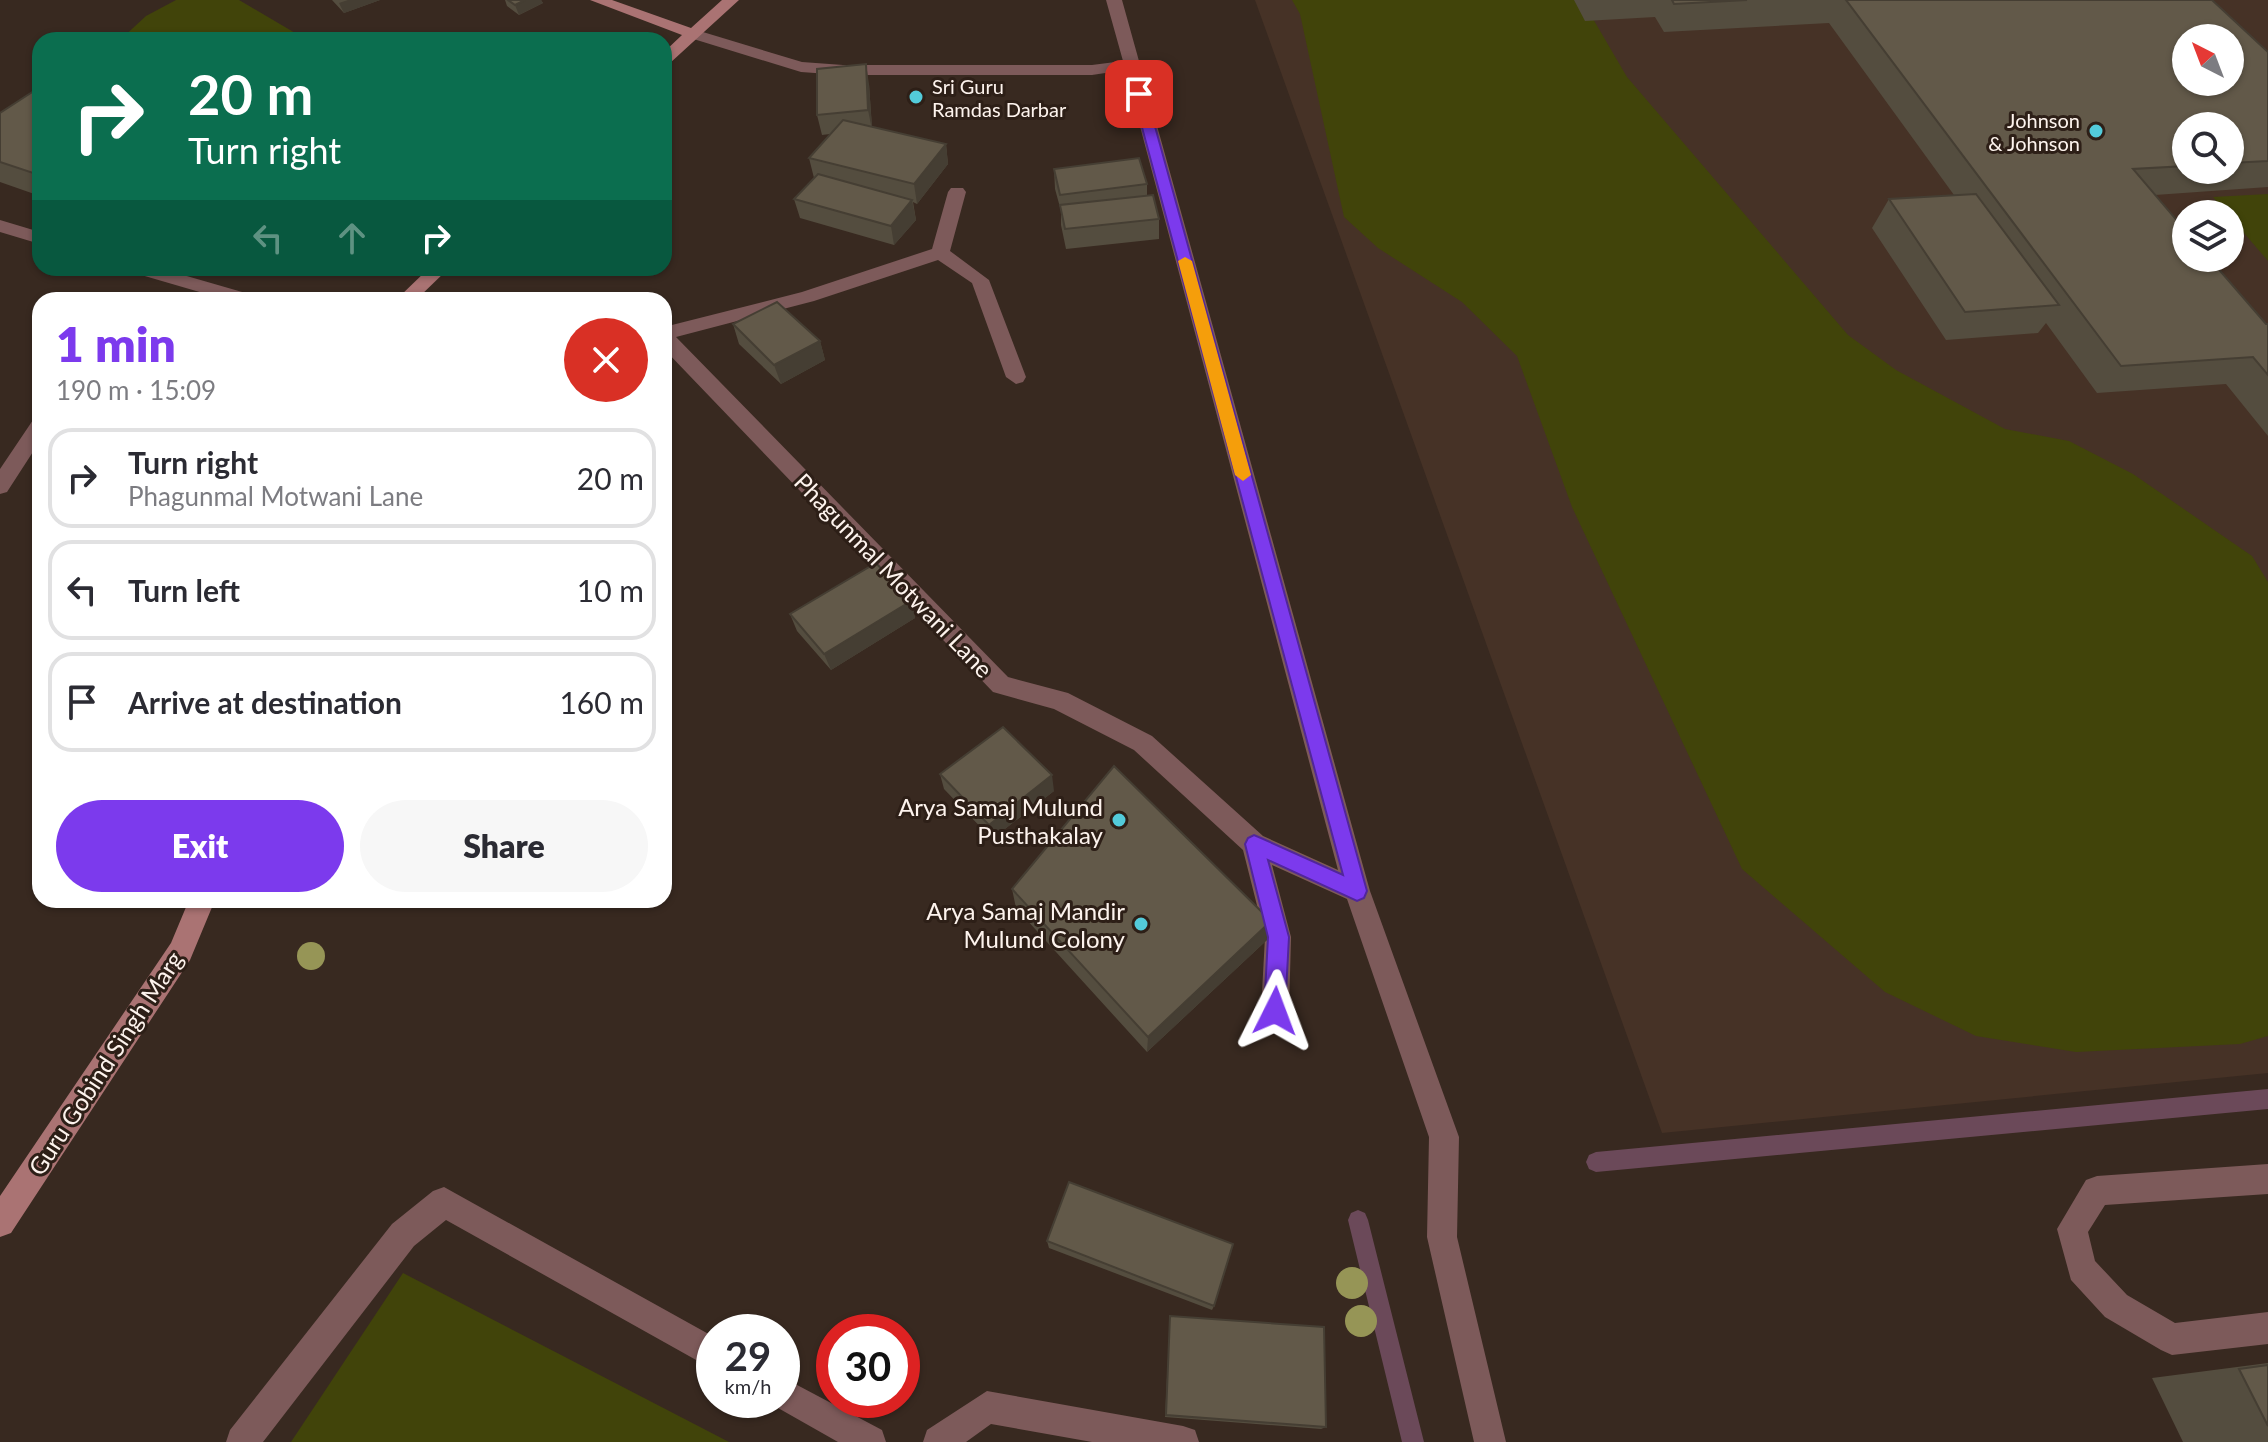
<!DOCTYPE html>
<html lang="en">
<head>
<meta charset="utf-8">
<style>
  body { margin:0; font-family:Lato,sans-serif; background:#f7f7f7; color:#2b2b33; height:100vh; display:flex; flex-direction:column; font-size:30px; white-space:nowrap }
  * { box-sizing:border-box; margin:0 }
  p { font-size:26px; color:#7c7c81 }
  .icon { flex:none; width:44px; height:44px; fill:none; stroke:currentColor; stroke-width:2; stroke-linecap:round; stroke-linejoin:round }
  .map { position:relative; flex:1; overflow:hidden }
  .panel { position:absolute; left:32px; top:292px; width:640px; height:616px; display:flex; flex-direction:column; background:#fff; border-radius:24px; box-shadow:0 2px 6px #0004 }
  .panel>* { flex:none }
  .banner { position:absolute; left:32px; top:32px; width:640px; height:244px; border-radius:24px; box-shadow:0 2px 6px #0004; background:#0b6e4f; color:#fff; overflow:hidden }
  .needle { width:52px; rotate:318deg }
  .buttons { position:absolute; left:2172px; top:24px; display:grid; gap:16px }
  .buttons a { display:grid; place-items:center; width:72px; height:72px; border-radius:50%; background:#fff; box-shadow:0 2px 6px #0004; font-size:40px }
  .speed { position:absolute; left:696px; top:1314px; display:flex; gap:16px; font-size:40px; font-weight:700; text-align:center }
  .speed>* { display:grid; place-content:center; width:104px; height:104px; border-radius:50%; background:#fff; box-shadow:0 2px 6px #0004; line-height:1 }
  .speed small { font-size:20px; font-weight:400 }
  .speed .limit { border:12px solid #d22; background:#fff; color:#111 }
  .pin { position:absolute; display:grid; place-items:center; width:68px; height:68px; color:#fff; margin:-34px; border-radius:16px; box-shadow:0 4px 12px #0006 }
  .me { position:absolute; width:88px; margin:-44px; rotate:3deg; stroke-linejoin:round; filter:drop-shadow(0 0 6px #0008) }
  .turn { display:flex; align-items:center; gap:28px; height:168px; padding:0 24px; font-size:36px }
  .turn .icon { width:104px; height:104px; stroke-width:2.5 }
  .turn b { display:block; font-size:56px; line-height:68px }
  .lanes { display:flex; align-items:center; height:76px; padding:0 24px; background:#0003; justify-content:center; gap:40px; direction:ltr }
  .lanes .off { opacity:.35 }
  .round { display:grid; place-items:center; flex:none; width:84px; height:84px; border-radius:42px; background:#f7f7f7 }
  .headline { display:flex; align-items:center; justify-content:space-between; height:136px; padding:0 24px }
  h1 { font-size:48px; font-weight:800; line-height:60px; color:#7c3aed }
  .action { display:flex; gap:16px; margin-top:auto; padding:16px 24px }
  .action a { flex:1; height:92px; border-radius:48px; background:#7c3aed; color:#fff; font-size:32px; font-weight:800; line-height:92px; text-align:center }
  .action a+a { background:#f7f7f7; color:#2b2b33 }
  ul { padding:0; list-style:none }
  li { display:flex; align-items:center; gap:24px; height:100px; margin:0 16px 12px; padding:0 8px; border:4px solid #e1e1e2; border-radius:24px }
  li div { flex:1 }
  li b { display:block; font-size:30px }
  li em { font-style:normal }
  .map>svg:first-child { display:block }
  .built { fill:#463226; fill-rule:evenodd }
  .green { fill:#41440a }
  .lines { fill:none; stroke-linecap:round; stroke-linejoin:round }
  .stream { fill:#6b4959; fill-rule:evenodd }
  .lane { fill:#7d5a5a; fill-rule:evenodd }
  .street { fill:#7d5a5a; fill-rule:evenodd }
  .secondary { fill:#aa7373; fill-rule:evenodd }
  .tree { fill:#969556 }
  .wall { fill:#544d3f; fill-rule:evenodd }
  .shaded-wall { fill:#453e33 }
  .building { fill:#625949; stroke:#453e33; stroke-width:2; fill-rule:evenodd }
  .route { fill:#7c3aed; stroke:#51269a; stroke-width:2 }
  .slow { fill:#f59e0b }
  .poi-dot { fill:#53cbda; stroke:#2d1f17; stroke-width:3 }
  .labels { text-anchor:middle; dominant-baseline:central; stroke-width:6; stroke-linejoin:round; paint-order:stroke }
  .far-poi-label { font-size:20px; fill:#fdf3ed; stroke:#2d1f17; text-anchor:start }
  .street-label { font-size:24px; fill:#fdf3ed; stroke:#2d1f17 }
  .poi-label { font-size:24px; fill:#fdf3ed; stroke:#2d1f17; text-anchor:end }
</style>
</head>
<body>
<div class="map">
<svg width="2268" height="1442" viewBox="0 0 2268 1442">
  <rect width="100%" height="100%" fill="#382920"/>
  <!-- built -->
  <path class="built" d="M1255 0H2268V1073L1662 1133ZM2186 38H2230V82H2186ZM2186 126H2230V170H2186ZM2186 214H2230V258H2186Z"/>
  <!-- green -->
  <path class="green" d="M176 0H239L307 40H120L146 16Z
    M1292 0H1582L1627 77 1848 335 1896 370 2005 429 2069 441 2133 474 2252 556 2268 582V1036L2240 1044 2076 1052 1976 1036 1885 992 1742 869 1572 507 1517 356 1462 302 1378 248 1344 217 1300 14Z
    M2268 194V261L2213 197Z
    M403 1273 729 1442H291Z"/>
  <g class="lines">
    <!-- stream -->
    <path class="stream" d="M2268 1089V1109L1596 1172 1589 1169 1586 1162 1589 1155 1596 1152Z
      M1358 1210 1365 1213 1368 1220 1424 1442H1402L1348 1220 1351 1213Z"/>
    <!-- lane -->
    <path class="lane" d="M987 1391 1183 1426 1195 1430 1199 1442H1092L991 1424 966 1442H923L927 1430Z"/>
    <!-- street -->
    <path class="street" d="M1106 0H1122L1370 891 1459 1137 1457 1237 1506 1442H1474L1427 1237 1429 1137 1347 899 1272 865 1291 937 1289 1011 1285 1020 1275 1024 1265 1020 1261 1011 1265 937 1243 850 1134 750 1054 709 993 692 664 349V327L802 292 932 249 948 192 951 188H963L966 192 950 251 989 280 1026 377 1023 382 1016 384 1006 377 972 283 938 260 814 301 676 337 1008 677 1068 693 1152 736 1263 836 1338 870 1125 70 1092 75H843L801 72 687 37 685 34 693 29 802 62 843 65H1092L1123 61Z
      M0 220 40 232V244L0 232Z
      M129 268H159L256 296 258 300H227L131 272Z
      M40 418V441L7 492 0 494V469L33 420Z
      M2268 1164V1194L2105 1205 2088 1232 2095 1261 2127 1295 2175 1323 2268 1312V1344L2172 1355 2161 1350 2105 1317 2071 1280 2057 1229 2086 1180 2097 1176Z
      M444 1187 714 1337V1370L446 1220 414 1246 263 1442H226L230 1430 392 1224 433 1191Z
      M782 1377 882 1430 886 1442H838L771 1404 769 1400H782Z"/>
    <!-- secondary -->
    <path class="secondary" d="M590 0H612L691 28 722 0H739L670 63 664 65V52L682 35Z
      M429 268H449L416 300H396Z
      M189 900H215L190 960 11 1233 0 1237V1196L171 943Z"/>
  </g>
  <!-- trees -->
  <g class="tree">
    <circle cx="311" cy="956" r="14"/>
    <circle cx="1352" cy="1283" r="16"/>
    <circle cx="1361" cy="1321" r="16"/>
  </g>
  <!-- wall -->
  <path class="wall" d="M332 0H380L344 13Z
    M505 0H541L543 3 519 15 507 6Z
    M1574 0H2212L2268 52V187L2155 195 2266 324H2268V436L2226 384 2097 393 2046 323 2038 333 1946 340 1872 228 1889 199 1954 195 1829 23 1664 32 1655 17 1585 21ZM2186 126H2230V170H2186Z
    M869 84 872 127 946 144 948 164 917 204 913 202 916 220 894 245 800 218 794 199 814 178 809 158 830 134 822 135 817 115Z
    M40 87V196L0 182V113Z
    M1054 169 1147 184V196L1159 219V239L1066 249 1061 225V211L1055 189Z
    M733 324 820 341 825 360 781 384 739 344Z
    M911 601 915 618 831 670 797 631 790 614Z
    M940 774 1054 791 992 839 944 789Z
    M1012 889 1267 940 1147 1052 1016 908Z
    M1047 1241 1214 1306 1212 1310 1049 1248Z
    M1170 1316 1326 1427 1321 1429 1165 1417Z
    M2268 1363V1442H2183L2152 1378Z"/>
  <!-- shaded-wall -->
  <path class="shaded-wall" d="M348 0H380L344 13 339 3Z
    M525 0H541L543 3 519 15 515 5Z
    M866 64 869 84 872 130 868 110Z
    M946 144 948 164 917 204 914 184Z
    M40 168V182L33 173Z
    M912 200 916 220 894 245 891 226Z
    M820 341 825 360 781 384 774 365Z
    M911 601 915 618 831 670 824 654Z
    M1052 775 1054 791 992 839 989 825Z
    M1271 921 1267 940 1147 1052 1148 1037Z"/>
  <!-- building -->
  <path class="building" d="M508 0H525L515 5Z
    M1672 0H1747L1674 4Z
    M1846 0H2212L2268 52V161L2230 163V126H2186V166L2133 169 2186 231V258H2209L2266 324H2268V375L2253 357 2121 366ZM2186 38H2230V82H2186Z
    M866 64 868 110 817 115V69Z
    M40 87V168L33 173 0 162V113Z
    M843 120 946 144 914 184 809 158Z
    M1139 158 1147 184 1060 195 1054 169Z
    M818 174 912 200 891 226 794 199Z
    M1976 194 2059 305 1965 312 1889 199Z
    M1153 195 1159 219 1065 229 1060 205Z
    M777 302 820 341 774 365 733 324Z
    M876 563 911 601 824 654 790 614Z
    M1003 727 1052 775 989 825 940 774Z
    M1114 766 1271 921 1148 1037 1012 889Z
    M1069 1182 1233 1244 1214 1306 1047 1241Z
    M1170 1316 1324 1327 1326 1427 1166 1415Z
    M2268 1365V1426L2239 1369Z"/>
  <!-- route -->
  <path class="route" d="M1139 90 1146 94 1367 891 1364 898 1357 901 1268 860 1289 937 1285 1011 1282 1019 1275 1022 1267 1019 1264 1011 1268 937 1245 844 1248 838 1254 835 1261 838 1343 875 1133 94Z"/>
  <!-- slow -->
  <path class="slow" d="M1185 257 1192 261 1251 475 1243 481 1235 475 1178 261Z"/>
  <!-- markers -->
  <g class="poi-dot">
    <circle cx="916" cy="97" r="8"/>
    <circle cx="2096" cy="131" r="8"/>
    <circle cx="1119" cy="820" r="8"/>
    <circle cx="1141" cy="924" r="8"/>
  </g>
  <g class="labels">
    <!-- far-poi labels -->
    <g class="far-poi-label">
      <text x="932" y="86">Sri Guru<tspan x="932" dy="23">Ramdas Darbar</tspan></text>
      <text x="2080" y="120" text-anchor="end">Johnson<tspan x="2080" dy="23">&amp; Johnson</tspan></text>
    </g>
    <!-- street labels -->
    <g class="street-label">
      <text transform="translate(894 575) rotate(46)">Phagunmal Motwani Lane</text>
      <text transform="translate(105 1063) rotate(-57)">Guru Gobind Singh Marg</text>
    </g>
    <!-- poi labels -->
    <g class="poi-label">
      <text x="1103" y="806">Arya Samaj Mulund<tspan x="1103" dy="28">Pusthakalay</tspan></text>
      <text x="1125" y="910">Arya Samaj Mandir<tspan x="1125" dy="28">Mulund Colony</tspan></text>
    </g>
  </g>
</svg>
<div class="buttons">
<a><svg class="needle" viewBox="-14 -14 28 28"><path d="M0-13l5 13h-10z" fill="#e53935"/><path d="M0 13l5-13h-10z" fill="#7c7c81"/></svg></a>
<a><svg class="icon" aria-label="search" viewBox="0 0 24 24"><circle cx="10" cy="10" r="6"/><path d="M15 15l6 6"/></svg></a>
<a><svg class="icon" aria-label="layers" viewBox="0 0 24 24"><path d="M12 4l9 5-9 5-9-5zM3 14l9 5 9-5"/></svg></a>
</div>
<div class="speed"><div>29<small>km/h</small></div><div class="limit">30</div></div>
<div class="pin" style="left:1139px;top:94px;background:#d93025"><svg class="icon" aria-label="arrive" viewBox="0 0 24 24"><path d="M6 21V4h12l-3 4 3 4H6"/></svg></div>
<svg class="me" style="left:1275px;top:1011px" viewBox="-20 -20 40 40"><path d="M0-17L14 15 0 8-14 15z" fill="#7c3aed" stroke="#fff" stroke-width="4"/></svg>
<div class="banner">
<div class="turn"><svg class="icon" aria-label="right" viewBox="0 0 24 24"><path d="M7 20v-9h11M14 6l5 5-5 5"/></svg><div><b>20 m</b>Turn right</div></div>
<div class="lanes"><svg class="icon off" aria-label="left" viewBox="0 0 24 24"><path d="M17 20v-9H6M10 6l-5 5 5 5"/></svg><svg class="icon off" aria-label="ahead" viewBox="0 0 24 24"><path d="M12 20V5M6 11l6-6 6 6"/></svg><svg class="icon" aria-label="right" viewBox="0 0 24 24"><path d="M7 20v-9h11M14 6l5 5-5 5"/></svg></div>
</div>
<section class="panel">
<div class="headline"><div><h1>1 min</h1><p>190 m · 15:09</p></div><a class="round" style="background:#d93025;color:#fff"><svg class="icon" aria-label="close" viewBox="0 0 24 24"><path d="M6 6l12 12M18 6L6 18"/></svg></a></div>
<ul>
<li><svg class="icon" aria-label="right" viewBox="0 0 24 24"><path d="M7 20v-9h11M14 6l5 5-5 5"/></svg><div><b>Turn right</b><p>Phagunmal Motwani Lane</p></div><em>20 m</em></li>
<li><svg class="icon" aria-label="left" viewBox="0 0 24 24"><path d="M17 20v-9H6M10 6l-5 5 5 5"/></svg><div><b>Turn left</b></div><em>10 m</em></li>
<li><svg class="icon" aria-label="arrive" viewBox="0 0 24 24"><path d="M6 21V4h12l-3 4 3 4H6"/></svg><div><b>Arrive at destination</b></div><em>160 m</em></li>
</ul>
<div class="action"><a>Exit</a><a>Share</a></div>
</section>
</div>
</body>
</html>
